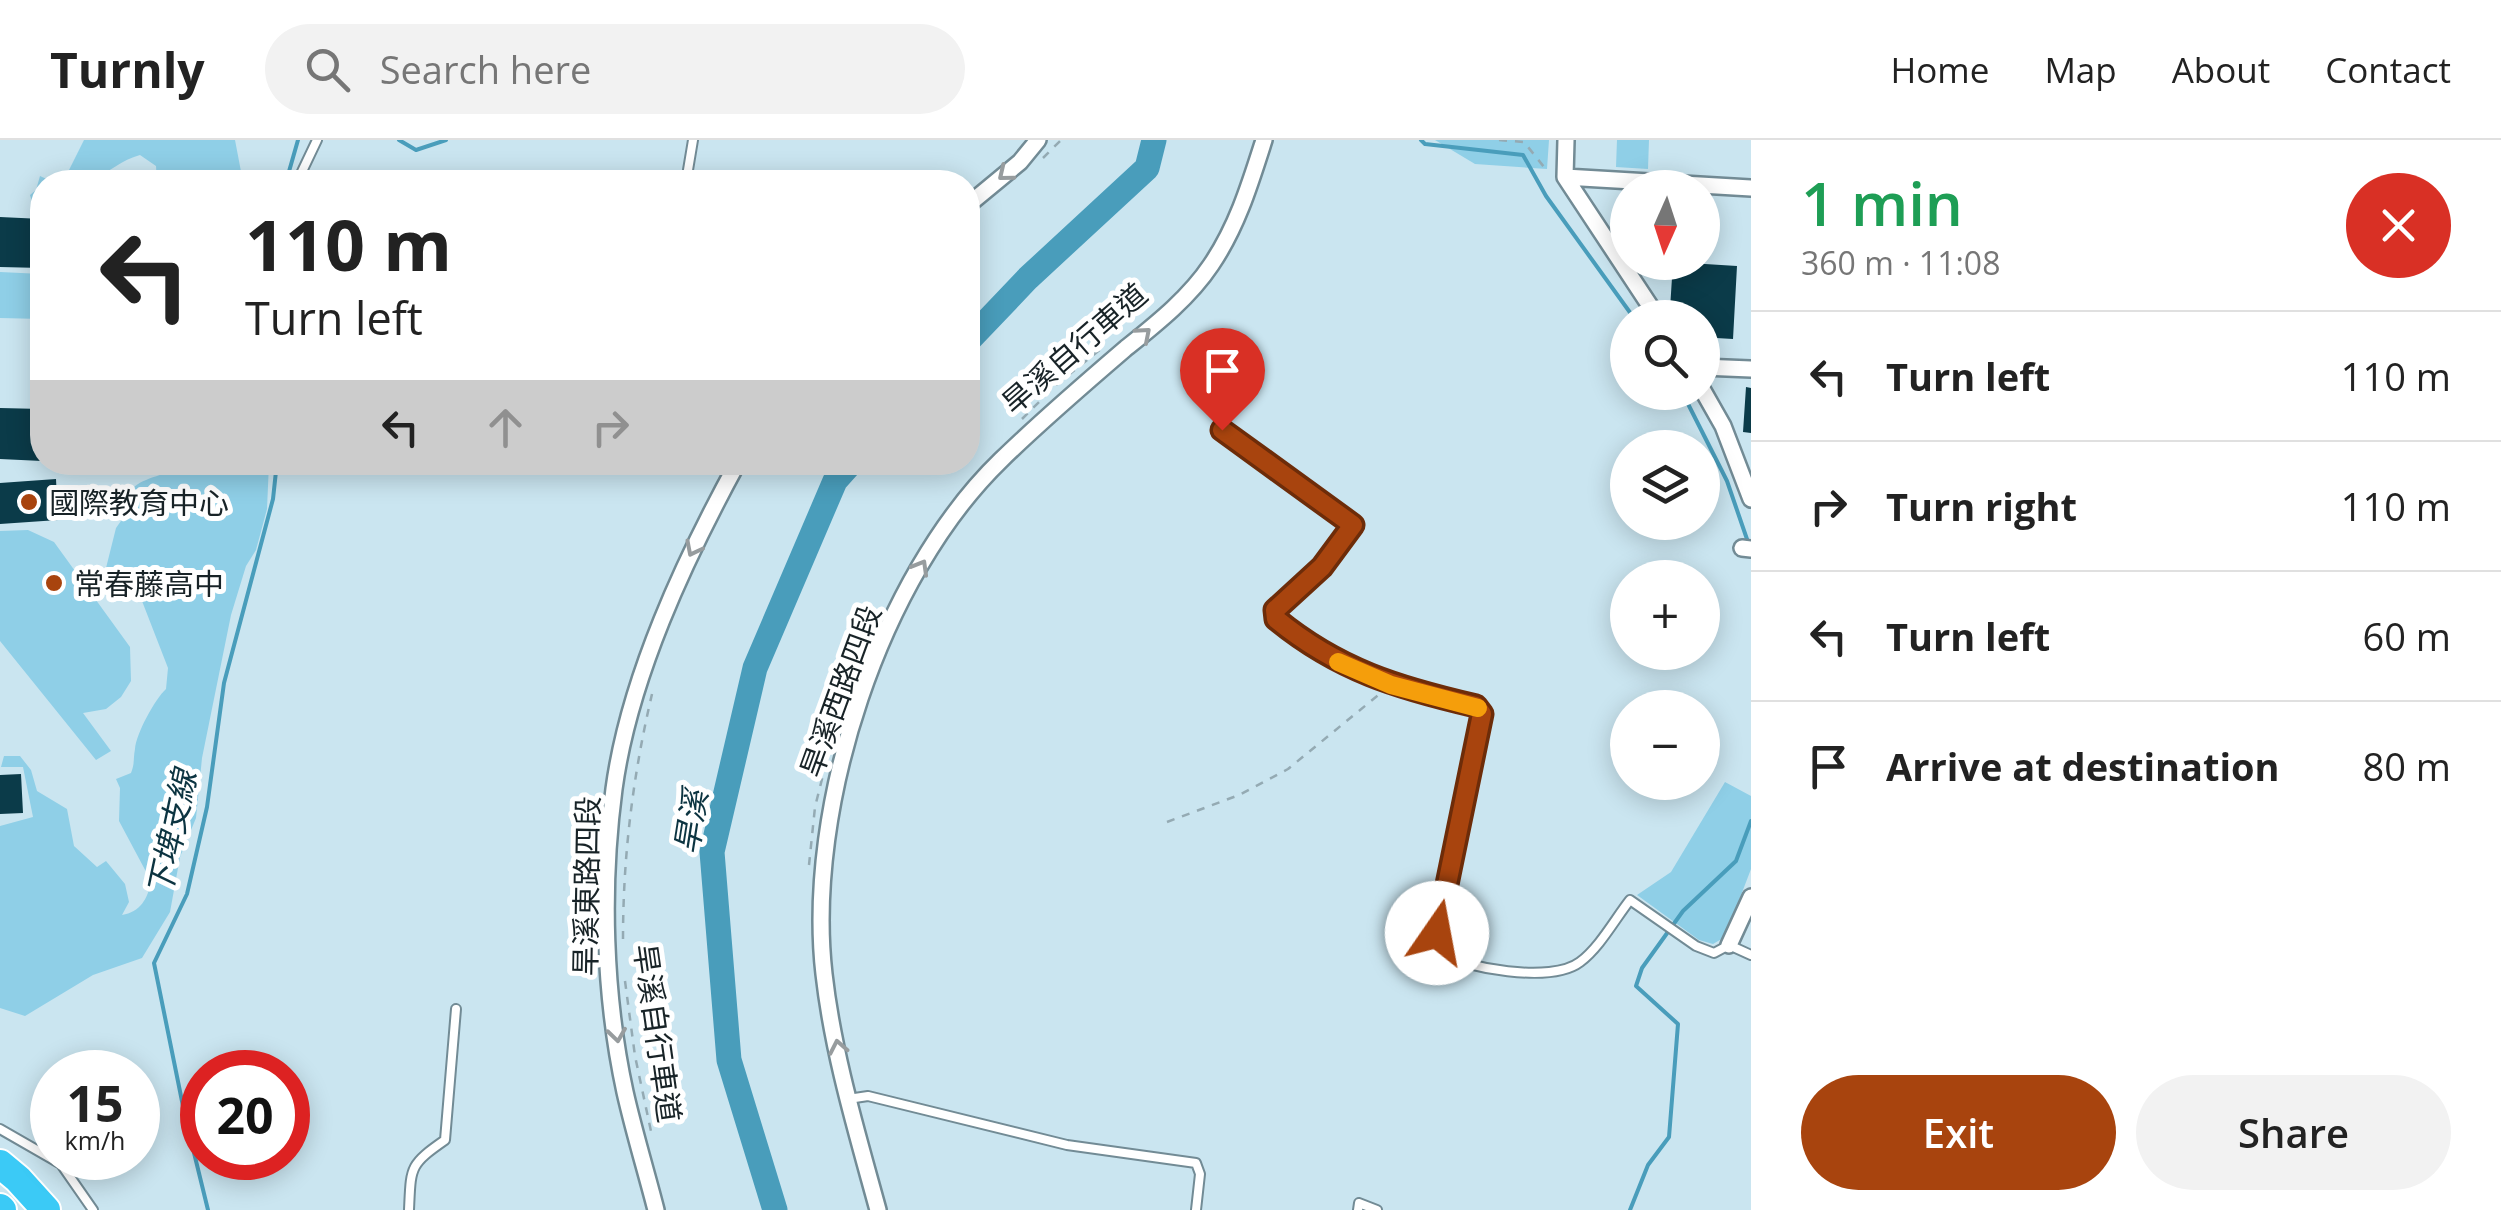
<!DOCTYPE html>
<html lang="en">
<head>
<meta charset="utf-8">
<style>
  body { margin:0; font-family:"Open Sans","Noto Sans TC",sans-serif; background:#f2f2f2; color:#222; height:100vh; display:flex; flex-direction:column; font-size:38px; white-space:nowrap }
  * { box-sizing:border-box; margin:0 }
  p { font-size:32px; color:#767676 }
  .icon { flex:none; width:55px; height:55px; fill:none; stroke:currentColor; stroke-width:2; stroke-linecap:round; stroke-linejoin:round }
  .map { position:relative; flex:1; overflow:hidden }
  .panel { display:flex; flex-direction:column; background:#fff; width:750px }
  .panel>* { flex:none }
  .banner { position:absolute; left:30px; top:30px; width:950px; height:305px; border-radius:40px; box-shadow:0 5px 25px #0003; background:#fff; color:#222; overflow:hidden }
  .needle { width:65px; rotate:183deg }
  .buttons { position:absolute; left:1610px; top:30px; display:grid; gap:20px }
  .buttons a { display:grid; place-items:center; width:110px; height:110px; border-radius:50%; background:#fff; box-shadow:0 5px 25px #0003; font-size:50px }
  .speed { position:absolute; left:30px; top:910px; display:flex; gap:20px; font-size:50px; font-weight:700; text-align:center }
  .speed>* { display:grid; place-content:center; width:130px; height:130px; border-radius:50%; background:#fff; box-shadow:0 5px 25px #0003; line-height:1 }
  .speed small { font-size:25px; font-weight:400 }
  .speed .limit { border:15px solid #d22; background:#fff; color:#111 }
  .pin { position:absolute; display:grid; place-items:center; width:85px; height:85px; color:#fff; margin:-102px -42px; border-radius:50% 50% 50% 0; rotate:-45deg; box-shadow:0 0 10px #0007 }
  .pin .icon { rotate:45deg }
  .me { position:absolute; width:110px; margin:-55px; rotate:12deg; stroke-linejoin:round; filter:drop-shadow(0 0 8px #0008) }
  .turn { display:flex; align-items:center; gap:35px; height:210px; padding:0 50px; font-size:45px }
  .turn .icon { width:130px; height:130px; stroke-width:2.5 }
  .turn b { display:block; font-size:70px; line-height:85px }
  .lanes { display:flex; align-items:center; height:95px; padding:0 50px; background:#0003; justify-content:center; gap:50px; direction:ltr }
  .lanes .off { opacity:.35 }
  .round { display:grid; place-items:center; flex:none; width:105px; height:105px; border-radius:52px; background:#f2f2f2 }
  .summary { display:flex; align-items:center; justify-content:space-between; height:170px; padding:0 50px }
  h1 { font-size:60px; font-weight:600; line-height:75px; color:#1e9e55 }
  .action { display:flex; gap:20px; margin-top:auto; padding:20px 50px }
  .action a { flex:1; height:115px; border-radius:60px; background:#a8440e; color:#fff; font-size:40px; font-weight:600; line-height:115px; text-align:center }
  .action a+a { background:#f2f2f2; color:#222 }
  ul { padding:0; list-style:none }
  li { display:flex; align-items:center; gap:30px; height:130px; padding:0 50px; border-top:2px solid #e0e0e0 }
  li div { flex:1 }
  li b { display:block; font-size:38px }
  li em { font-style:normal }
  header { display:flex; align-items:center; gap:60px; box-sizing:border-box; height:140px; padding:0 50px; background:#fff; border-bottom:2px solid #e0e0e0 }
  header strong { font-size:48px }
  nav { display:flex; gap:55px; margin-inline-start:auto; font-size:35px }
  .search { width:700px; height:90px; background:#f2f2f2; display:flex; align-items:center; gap:25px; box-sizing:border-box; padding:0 35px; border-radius:55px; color:#767676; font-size:38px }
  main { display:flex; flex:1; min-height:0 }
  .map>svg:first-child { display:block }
  .green { fill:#8fcfe7 }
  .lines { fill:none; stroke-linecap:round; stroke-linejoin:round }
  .stream { stroke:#499dbb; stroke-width:4 }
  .river { stroke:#499dbb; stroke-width:25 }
  .building { fill:#0b3b49 }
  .service-casing { stroke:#728b95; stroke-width:12 }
  .minor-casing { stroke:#728b95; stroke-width:20 }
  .motorway-casing { stroke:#fff; stroke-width:32 }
  .path { stroke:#94aab3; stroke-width:2.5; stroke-dasharray:8 8; stroke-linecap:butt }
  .service { stroke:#fff; stroke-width:8 }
  .minor { stroke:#fff; stroke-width:15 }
  .motorway { stroke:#3bcaf6; stroke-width:28 }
  .oneway { stroke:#979c9e }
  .route-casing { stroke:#6d2c09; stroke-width:25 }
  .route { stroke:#a8440e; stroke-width:18 }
  .slow { stroke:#f59e0b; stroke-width:18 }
  .poi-dot { fill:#a8440e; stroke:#fff; stroke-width:4 }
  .labels { text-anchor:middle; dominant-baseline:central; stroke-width:10; stroke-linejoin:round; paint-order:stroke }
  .street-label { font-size:30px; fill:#182327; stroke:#fff }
  .poi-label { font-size:30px; fill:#182327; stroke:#fff; text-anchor:start }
  .water-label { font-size:32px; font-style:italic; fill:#0c3441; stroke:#fff }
</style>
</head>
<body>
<header>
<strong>Turnly</strong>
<div class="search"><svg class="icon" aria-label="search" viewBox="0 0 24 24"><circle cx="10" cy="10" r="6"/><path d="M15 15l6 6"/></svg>Search here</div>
<nav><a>Home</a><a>Map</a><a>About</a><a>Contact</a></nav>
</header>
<main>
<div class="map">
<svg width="1751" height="1070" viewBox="0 0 1751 1070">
  <rect width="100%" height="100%" fill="#cae5f0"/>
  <!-- green -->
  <path class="green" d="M84 0H235L243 42H157L156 26 140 15C121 20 111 31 94 39 79 45 59 42 42 42V71H35L30 55 36 50 40 36 53 42 65 38Z
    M1435 0H1549L1547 29 1475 24Z
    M1617 0H1649L1648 29 1616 27Z
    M0 132 42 134V179L0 178Z
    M77 323H125V332L77 331Z
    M183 323H269L267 369 256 410 246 426 231 475 202 618 196 678 180 717 170 772 142 818 93 835 25 876 0 868V686L33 677 23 627H1L4 616H20L31 630 37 651 67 669 74 706 97 727 106 721 125 744 129 762 122 775C140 772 148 759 151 741L119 681 120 648 116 639 131 633C135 623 133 619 135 609 136 594 155 559 166 549L168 528 142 461 117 455 106 428 116 388 123 378 122 370C126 363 128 354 133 348 143 338 169 333 182 328Z
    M28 390 54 402 130 507 131 541 121 557 106 569 83 573 111 611 96 620 0 501V391Z
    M1725 642 1751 656V729L1725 797 1713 804 1699 800 1637 755 1671 732Z"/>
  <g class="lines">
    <!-- stream -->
    <path class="stream" d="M399 0 416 10 446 0
      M1421 0 1425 4 1523 15 1546 56 1634 178
      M286 42 298 0
      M1682 252 1727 341 1749 405
      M208 1070 185 976 154 823 187 754 207 667 224 543 273 359 277 322
      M1630 1070 1648 1025 1669 997 1678 884 1636 846 1642 828 1683 771 1736 721 1751 681"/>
    <!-- river -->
    <path class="river" d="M968 201 1028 138 1147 28 1154 0
      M775 1070 729 920 712 712 755 528 835 341 852 322"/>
  </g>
  <!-- building -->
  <path class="building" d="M0 77 42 79V128L0 127Z
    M1673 122 1737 126 1733 199 1716 198V194L1702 196V178H1693V170L1670 169Z
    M1746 247 1751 248V293L1743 292Z
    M0 268 42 269V321L0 319Z
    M56 339 58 380 0 384V343Z
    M21 634 23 673 0 674V635Z"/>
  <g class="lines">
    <!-- service casing -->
    <g class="service-casing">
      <path id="service" d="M297 42 317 0
        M686 42 693 0
        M1221 290 1353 385 1322 427 1275 470V479C1338 530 1398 548 1476 565L1482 574 1434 812C1465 828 1551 844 1580 822 1600 807 1615 779 1630 760L1696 806 1714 813 1729 805 1751 815
        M848 959 868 956 1067 1005 1196 1023 1200 1034 1196 1070
        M0 989 61 1024 93 1070
        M409 1070C411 1027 409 1025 445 1000L456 869
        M1358 1070 1359 1063 1377 1070"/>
    </g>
    <!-- minor casing -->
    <g class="minor-casing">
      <path id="minor" d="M1566 0 1565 37 1658 178
        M1565 37 1751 48
        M968 65 1020 22 1038 0
        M1702 227 1751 229
        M1702 249 1723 286 1751 359
        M1742 408 1751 409
        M1729 805 1751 757
        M656 1070C646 1031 634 992 625 952 604 855 601 747 614 649 629 538 685 419 738 322
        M878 1070C857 993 833 914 824 834 805 668 880 437 1001 320 1041 281 1083 245 1125 209 1156 184 1189 158 1211 125 1237 87 1250 44 1264 0"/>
    </g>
    <!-- motorway casing -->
    <g class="motorway-casing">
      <path id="motorway" d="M0 1024 18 1039 46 1070
        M0 1068 2 1070"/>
    </g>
    <!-- path -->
    <path class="path" d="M1499 0 1524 2 1544 27
      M1043 18 1061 0
      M1022 279 1056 245 1102 208
      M1167 682 1239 655 1288 629 1382 552
      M809 725 815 667 834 591
      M623 799C623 715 633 635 652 554
      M625 841 635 916 652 996"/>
    <!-- service -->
    <use href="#service" class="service"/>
    <!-- minor -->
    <use href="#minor" class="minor"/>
    <!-- motorway -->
    <use href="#motorway" class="motorway"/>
  </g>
  <!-- one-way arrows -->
  <defs><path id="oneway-chevron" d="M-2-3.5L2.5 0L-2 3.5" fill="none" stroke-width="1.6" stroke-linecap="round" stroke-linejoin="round" transform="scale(2.5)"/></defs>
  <g class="oneway">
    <use href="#oneway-chevron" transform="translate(1005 34) rotate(141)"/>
    <use href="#oneway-chevron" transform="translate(1144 194) rotate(-41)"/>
    <use href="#oneway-chevron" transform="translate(693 409) rotate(117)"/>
    <use href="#oneway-chevron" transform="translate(921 427) rotate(-60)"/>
    <use href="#oneway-chevron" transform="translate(617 895) rotate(82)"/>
    <use href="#oneway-chevron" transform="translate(838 907) rotate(-101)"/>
  </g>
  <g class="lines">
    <!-- route casing -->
    <g class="route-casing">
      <path id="route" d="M1222 290 1353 385 1322 427 1275 470 1276 479C1338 530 1398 548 1476 566L1482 574 1437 793"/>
    </g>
    <!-- route -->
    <use href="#route" class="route"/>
    <!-- slow -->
    <path class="slow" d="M1338 522 1391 545 1478 568"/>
  </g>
  <!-- markers -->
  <g class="poi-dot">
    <circle cx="29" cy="362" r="10"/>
    <circle cx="54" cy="443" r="10"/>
  </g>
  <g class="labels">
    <!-- street labels -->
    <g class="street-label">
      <text transform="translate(1074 208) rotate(-41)">旱溪自行車道</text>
      <text transform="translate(840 551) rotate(-70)">旱溪西路四段</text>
      <text transform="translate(586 746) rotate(-89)">旱溪東路四段</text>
      <text transform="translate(658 893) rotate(82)">旱溪自行車道</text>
    </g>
    <!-- poi labels -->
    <g class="poi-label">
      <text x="49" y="362">國際教育中心</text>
      <text x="74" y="443">常春藤高中</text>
    </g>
    <!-- water labels -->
    <g class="water-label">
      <text transform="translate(690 682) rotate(-81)">旱溪</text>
      <text transform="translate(171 693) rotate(-78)">下埤支線</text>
    </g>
  </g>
</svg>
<div class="buttons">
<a><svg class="needle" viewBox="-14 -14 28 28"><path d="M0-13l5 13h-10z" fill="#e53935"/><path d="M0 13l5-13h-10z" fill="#767676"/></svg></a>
<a><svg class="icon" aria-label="search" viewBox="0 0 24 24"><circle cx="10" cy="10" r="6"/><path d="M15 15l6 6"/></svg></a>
<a><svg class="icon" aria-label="layers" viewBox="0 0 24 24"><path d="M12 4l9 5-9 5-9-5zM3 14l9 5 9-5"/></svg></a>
<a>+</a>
<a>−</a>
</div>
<div class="speed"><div>15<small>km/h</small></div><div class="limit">20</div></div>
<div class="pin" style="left:1222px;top:290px;background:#d93025"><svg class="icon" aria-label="arrive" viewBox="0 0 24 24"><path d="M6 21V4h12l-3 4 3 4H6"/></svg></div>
<svg class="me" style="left:1437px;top:793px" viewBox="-20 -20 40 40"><circle r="19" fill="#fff"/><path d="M0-13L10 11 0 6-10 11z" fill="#a8440e"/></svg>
<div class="banner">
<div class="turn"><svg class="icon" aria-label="left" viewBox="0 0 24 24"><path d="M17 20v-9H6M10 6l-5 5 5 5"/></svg><div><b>110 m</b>Turn left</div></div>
<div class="lanes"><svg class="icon" aria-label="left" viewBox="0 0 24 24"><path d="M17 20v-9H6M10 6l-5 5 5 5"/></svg><svg class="icon off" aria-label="ahead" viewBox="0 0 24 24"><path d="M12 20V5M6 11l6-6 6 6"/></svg><svg class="icon off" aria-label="right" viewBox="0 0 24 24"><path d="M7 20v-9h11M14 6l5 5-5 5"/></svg></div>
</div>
</div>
<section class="panel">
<div class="summary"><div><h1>1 min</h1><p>360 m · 11:08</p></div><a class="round" style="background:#d93025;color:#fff"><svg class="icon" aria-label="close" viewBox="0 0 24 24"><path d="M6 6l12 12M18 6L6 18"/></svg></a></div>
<ul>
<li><svg class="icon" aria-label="left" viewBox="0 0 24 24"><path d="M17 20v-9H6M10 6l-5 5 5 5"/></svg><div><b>Turn left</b></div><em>110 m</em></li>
<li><svg class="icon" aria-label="right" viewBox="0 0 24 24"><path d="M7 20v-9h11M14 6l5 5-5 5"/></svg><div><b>Turn right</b></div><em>110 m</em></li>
<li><svg class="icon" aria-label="left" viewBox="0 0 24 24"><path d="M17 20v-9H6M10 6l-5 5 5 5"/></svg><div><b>Turn left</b></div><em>60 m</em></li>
<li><svg class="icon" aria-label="arrive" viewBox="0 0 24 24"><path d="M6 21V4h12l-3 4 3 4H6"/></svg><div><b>Arrive at destination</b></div><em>80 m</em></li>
</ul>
<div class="action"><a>Exit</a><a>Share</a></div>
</section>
</main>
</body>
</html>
